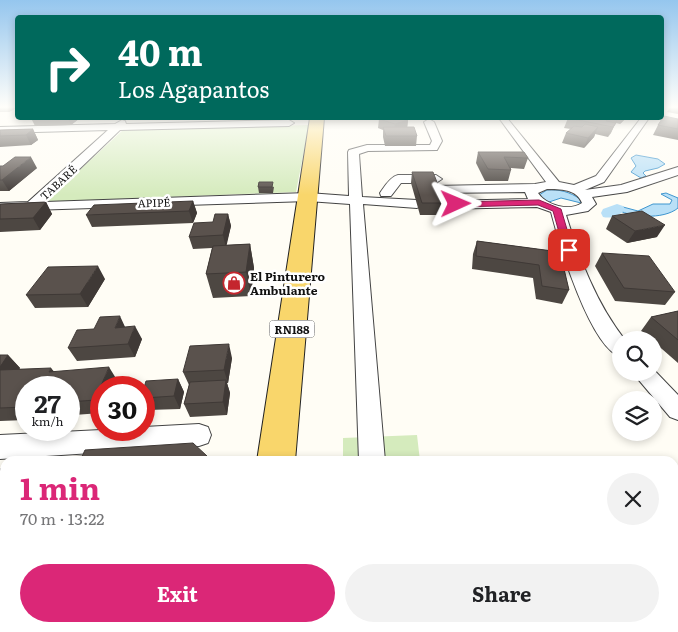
<!DOCTYPE html>
<html lang="en">
<head>
<meta charset="utf-8">
<style>
  body { margin:0; font-family:Literata,serif; background:#f2f2f2; color:#202124; height:100vh; display:flex; flex-direction:column; font-size:19px; white-space:nowrap }
  * { box-sizing:border-box; margin:0 }
  p { font-size:16px; color:#757577 }
  .icon { flex:none; width:28px; height:28px; fill:none; stroke:currentColor; stroke-width:2; stroke-linecap:round; stroke-linejoin:round }
  .map { position:relative; flex:1; overflow:hidden }
  .details { position:absolute; left:0px; top:456px; width:679px; height:176px; display:flex; flex-direction:column; background:#fff; border-radius:15px 15px 0 0; box-shadow:0 2px 8px #0003 }
  .details>* { flex:none }
  .top-card { position:absolute; left:15px; top:15px; width:649px; height:105px; border-radius:5px; box-shadow:0 2px 8px #0003; background:#00695c; color:#fff; overflow:hidden }
  .tools { position:absolute; left:612px; top:331px; display:grid; gap:10px }
  .tools a { display:grid; place-items:center; width:50px; height:50px; border-radius:50%; background:#fff; box-shadow:0 2px 8px #0003; font-size:25px }
  .speed { position:absolute; left:15px; top:376px; display:flex; gap:10px; font-size:25px; font-weight:700; text-align:center }
  .speed>* { display:grid; place-content:center; width:65px; height:65px; border-radius:50%; background:#fff; box-shadow:0 2px 8px #0003; line-height:1 }
  .speed small { font-size:12px; font-weight:400 }
  .speed .limit { border:8px solid #d22; background:#fff; color:#111 }
  .pin { position:absolute; display:grid; place-items:center; width:42px; height:42px; color:#fff; margin:-21px; border-radius:10px; box-shadow:0 2px 8px #0006 }
  .me { position:absolute; width:55px; margin:-28px; rotate:89deg; stroke-linejoin:round; filter:drop-shadow(0 0 4px #0008) }
  .turn { display:flex; align-items:center; gap:18px; height:105px; padding:0 20px; font-size:22px }
  .turn .icon { width:65px; height:65px; stroke-width:2.5 }
  .turn b { display:block; font-size:35px; line-height:42px }
  .round { display:grid; place-items:center; flex:none; width:52px; height:52px; border-radius:26px; background:#f2f2f2 }
  .overview { display:flex; align-items:center; justify-content:space-between; height:85px; padding:0 20px }
  h1 { font-size:30px; font-weight:700; line-height:38px; color:#db2777 }
  .cta { display:flex; gap:10px; margin-top:auto; padding:10px 20px }
  .cta a { flex:1; height:58px; border-radius:30px; background:#db2777; color:#fff; font-size:20px; font-weight:700; line-height:58px; text-align:center }
  .cta a+a { background:#f2f2f2; color:#202124 }
  .map>svg:first-child { display:block }
  .green { fill:#d5ebbd }
  .water { fill:#b9e0f7; stroke:#3f96cf }
  .lines { fill:none; stroke-linecap:round; stroke-linejoin:round }
  .canal { fill:#b9e0f7; fill-rule:evenodd }
  .minor-casing { stroke:#444; stroke-width:2 }
  .primary-casing { stroke:#222; stroke-width:2 }
  .minor { fill:#fff; fill-rule:evenodd }
  .primary { fill:#f9d66b; fill-rule:evenodd }
  .wall { fill:#4d4742 }
  .shaded-wall { fill:#3f3936 }
  .building { fill:#5a524d; stroke:#3f3936 }
  .route { fill:#db2777; stroke:#8e194d }
  .labels { text-anchor:middle; dominant-baseline:central; stroke-width:5; stroke-linejoin:round; paint-order:stroke }
  .far-street-label { font-size:11px; fill:#111; stroke:#fff }
  .shield { fill:#fff; stroke:#585858; stroke-width:1 }
  .shield-label { font-size:11px; font-weight:bold; fill:#111 }
  .poi-label { font-size:12px; font-weight:bold; fill:#111; stroke:#fff; text-anchor:start }
</style>
</head>
<body>
<div class="map">
<svg width="678" height="632" viewBox="0 0 678 632">
  <rect width="100%" height="100%" fill="#fffdf5"/>
  <!-- green -->
  <path class="green" d="M309 125 296 192 45 202 123 130Z
    M417 435 420 461H343V438Z
    M345 628H442L443 632H345Z"/>
  <!-- water -->
  <path class="water" d="M636 155 658 159 665 164 658 168 645 171 643 173 646 176 641 178 631 172 636 166 631 158Z
    M547 190C559 189 570 192 580 199L581 203 561 198 546 203 539 195Z
    M666 193 678 198V208C664 220 628 218 615 208L623 207 638 211 653 204H670L672 200 661 194Z"/>
  <g class="lines">
    <!-- canal -->
    <path class="canal" d="M617 204 623 206 625 209C620 216 611 219 603 217L601 213 603 209Z"/>
    <!-- minor casing -->
    <g class="minor-casing">
      <path id="minor" d="M499 118H507L559 182 574 185 596 176 641 118H649L604 182 585 190 621 185 678 167V175L627 192 592 197 596 204 588 211 566 215C580 260 596 303 625 340H621V357C590 348 559 243 551 212L537 207 439 209 432 205 439 201 528 199 525 192 430 193 428 190 434 186 535 184 546 182ZM547 189C560 189 577 189 582 203 569 212 546 205 538 193Z
        M429 119 434 122 442 141 437 150 368 151 359 154 362 197 417 200 424 204 417 208 363 204 385 461H359L350 204 308 201 0 211V203L28 202 108 130 0 133V127L115 124 122 120 125 121 126 124 289 120 294 123 289 126 120 130 45 202 308 193 349 196 348 152 349 150 367 145H430L432 141 424 122Z
        M398 175H436L442 179 436 183H401L391 196H381L380 193C384 187 390 177 398 175Z
        M654 370 678 395V420L670 417 632 372H654Z
        M199 424 208 427 211 435 208 443 199 446 0 459V435L101 430H144V427Z
        M364 628H398L399 632H365Z"/>
    </g>
    <!-- primary casing -->
    <g class="primary-casing">
      <path id="primary" d="M310 118H324L295 461H257Z
        M231 628H281V632H231Z"/>
    </g>
    <!-- minor -->
    <use href="#minor" class="minor"/>
    <!-- primary -->
    <use href="#primary" class="primary"/>
  </g>
  <!-- wall -->
  <path class="wall" d="M0 107H18L9 112H0Z
    M670 107H678V114L667 112Z
    M31 118H80L71 125 35 126Z
    M145 118H176L174 119 146 120Z
    M568 118H626L620 124 616 123 608 137 595 134 594 137 584 148 562 143 566 133 571 129 564 128Z
    M379 119 408 120 407 127 417 136 416 146H385L383 137V130L378 128Z
    M678 119V140L653 135 658 125Z
    M33 129 38 140 31 145 0 147V130Z
    M478 152 528 158 524 169 511 168V170L508 181H485L476 163Z
    M0 166 37 168 9 191H0Z
    M412 172 445 203 443 215H420L411 183Z
    M259 182 274 187 273 193H259L258 187Z
    M193 201 197 213 193 223 92 227 86 215Z
    M46 202 52 214 40 230 0 232V204Z
    M228 214 231 226 226 245 250 244 254 268 251 296 213 298 206 274 212 248 193 249 189 237Z
    M612 216 657 237 627 243 606 229Z
    M477 241 560 252 569 290 562 304 536 299 533 278 472 269 473 254Z
    M602 253 675 292 665 305 615 301 595 266Z
    M105 279 88 307 35 308 26 295Z
    M678 311V363L654 342V340H652L641 331 651 317Z
    M125 327 142 339 135 357 77 361 68 348Z
    M0 355H8L20 368 19 369 55 372 117 380 114 388H101V413L74 415 71 411H69V388H26V420L0 421Z
    M232 358 228 383H227L230 393 227 415 190 417 184 404 189 385 183 372Z
    M178 379 184 392 180 409 148 410 144 403V388Z
    M5 468V524L0 525V469Z
    M115 628H168V631L159 632H122L115 629Z
    M453 628H613L615 632H454Z"/>
  <!-- shaded-wall -->
  <path class="shaded-wall" d="M6 107H18L9 112Z
    M68 118H80L71 125Z
    M400 118H406V120H408L407 130 394 134 395 124Z
    M618 118 611 133 608 137 617 119Z
    M623 118H626L620 124Z
    M598 127 594 137 584 148 588 138Z
    M33 129 38 140 31 145 26 135Z
    M31 157 37 168 9 191 2 180Z
    M193 201 197 213 193 223 189 211Z
    M46 202 52 214 40 230 33 218Z
    M228 214 231 226 226 248 223 235Z
    M665 225 657 237 627 243 635 231Z
    M250 244 254 268 251 296 246 272Z
    M98 266 105 279 88 307 80 294Z
    M120 316 126 329 115 328Z
    M135 326 142 339 135 357 128 344Z
    M229 344 232 358 228 383 224 370Z
    M8 355 20 368 9 386 0 376V367Z
    M109 367 117 380 114 388H101V409L95 400Z
    M51 368 62 381 49 372Z
    M178 379 184 392 180 409 174 396Z
    M226 380 230 393 227 415 223 402Z
    M161 628H168V631Z"/>
  <!-- building -->
  <path class="building" d="M664 116 678 119V129L658 125Z
    M382 118H402L408 120 395 124 379 119Z
    M568 118H586L596 119 598 118H609L606 121 616 123 613 127Z
    M585 124 598 127 588 138 566 133 574 126 582 127Z
    M383 127H414L417 136H386Z
    M33 129 26 135 0 136V130Z
    M478 152H524L528 158 504 157 511 170 488 169Z
    M15 157H31L2 180H0V166H3Z
    M412 172H433L445 203H422Z
    M259 182H273L272 187H258Z
    M193 201 189 211 86 215 94 205Z
    M46 202 33 218 0 219V204Z
    M642 211 665 225 635 231 612 216Z
    M215 214H228L223 235 189 237 194 223 213 222Z
    M477 241 560 252 569 290 542 286 539 265 476 256Z
    M250 244 246 272 206 274 213 246Z
    M602 253 649 256 675 292 624 288Z
    M98 266 80 294 26 295 48 267Z
    M678 311V340L651 317Z
    M120 316 115 328 135 326 128 344 68 348 77 330 94 329 100 317Z
    M229 344 224 370 183 372 190 346Z
    M0 355H8L0 367Z
    M109 367 95 400 69 402V388H26V407L0 408V370L51 368 49 372Z
    M178 379 174 396 144 398V388L146 381Z
    M226 380 223 402 184 404 190 382Z
    M193 443 207 456 206 461H80L85 450Z
    M82 456 80 461H43L44 458Z
    M5 468V513H0V469Z
    M115 628H130L115 629Z
    M468 628H613L615 632H469Z"/>
  <!-- sky -->
  <linearGradient id="sky" x2="0" y2="1"><stop stop-color="#95c6ee"/><stop offset="0.55" stop-color="#fffefa"/><stop offset="1" stop-color="#fffefa" stop-opacity="0"/></linearGradient>
  <rect width="678" height="195" fill="url(#sky)"/>
  <!-- route -->
  <path class="route" d="M539 200 561 209 573 250 572 252H565L564 250 553 211 538 205 456 207 452 204 456 202Z"/>
  <!-- icons -->
  <defs>
    <g id="shop-ring" transform="scale(1.125)"><circle r="9.5" fill="#fff" stroke="#c4262e" stroke-width="1.5"/><path d="M-5-2.5h2.3a2.7 3.5 0 0 1 5.4 0H5L5.5 6h-11ZM-1.5-2.5h3a1.5 2.3 0 0 0-3 0Z" fill="#c4262e"/></g>
  </defs>
  <g fill-rule="evenodd">
    <use href="#shop-ring" x="234" y="283"/>
  </g>
  <g class="labels">
    <!-- far-street labels -->
    <g class="far-street-label">
      <text transform="translate(58 182) rotate(-43)">TABARÉ</text>
      <text transform="translate(154 202) rotate(-2)">APIPÉ</text>
    </g>
    <!-- shield labels -->
    <rect class="shield" x="269.5" y="320.5" width="45" height="17" rx="4"/>
    <g class="shield-label">
      <text x="292" y="329">RN188</text>
    </g>
    <!-- poi labels -->
    <g class="poi-label">
      <text x="250" y="276">El Pinturero<tspan x="250" dy="14">Ambulante</tspan></text>
    </g>
  </g>
</svg>
<div class="tools">
<a><svg class="icon" aria-label="search" viewBox="0 0 24 24"><circle cx="10" cy="10" r="6"/><path d="M15 15l6 6"/></svg></a>
<a><svg class="icon" aria-label="layers" viewBox="0 0 24 24"><path d="M12 4l9 5-9 5-9-5zM3 14l9 5 9-5"/></svg></a>
</div>
<div class="speed"><div>27<small>km/h</small></div><div class="limit">30</div></div>
<div class="pin" style="left:569px;top:250px;background:#d93025"><svg class="icon" aria-label="arrive" viewBox="0 0 24 24"><path d="M6 21V4h12l-3 4 3 4H6"/></svg></div>
<svg class="me" style="left:456px;top:204px" viewBox="-20 -20 40 40"><path d="M0-17L14 15 0 8-14 15z" fill="#db2777" stroke="#fff" stroke-width="4"/></svg>
<div class="top-card">
<div class="turn"><svg class="icon" aria-label="right" viewBox="0 0 24 24"><path d="M7 20v-9h11M14 6l5 5-5 5"/></svg><div><b>40 m</b>Los Agapantos</div></div>
</div>
<section class="details">
<div class="overview"><div><h1>1 min</h1><p>70 m · 13:22</p></div><a class="round"><svg class="icon" aria-label="close" viewBox="0 0 24 24"><path d="M6 6l12 12M18 6L6 18"/></svg></a></div>
<div class="cta"><a>Exit</a><a>Share</a></div>
</section>
</div>
</body>
</html>
